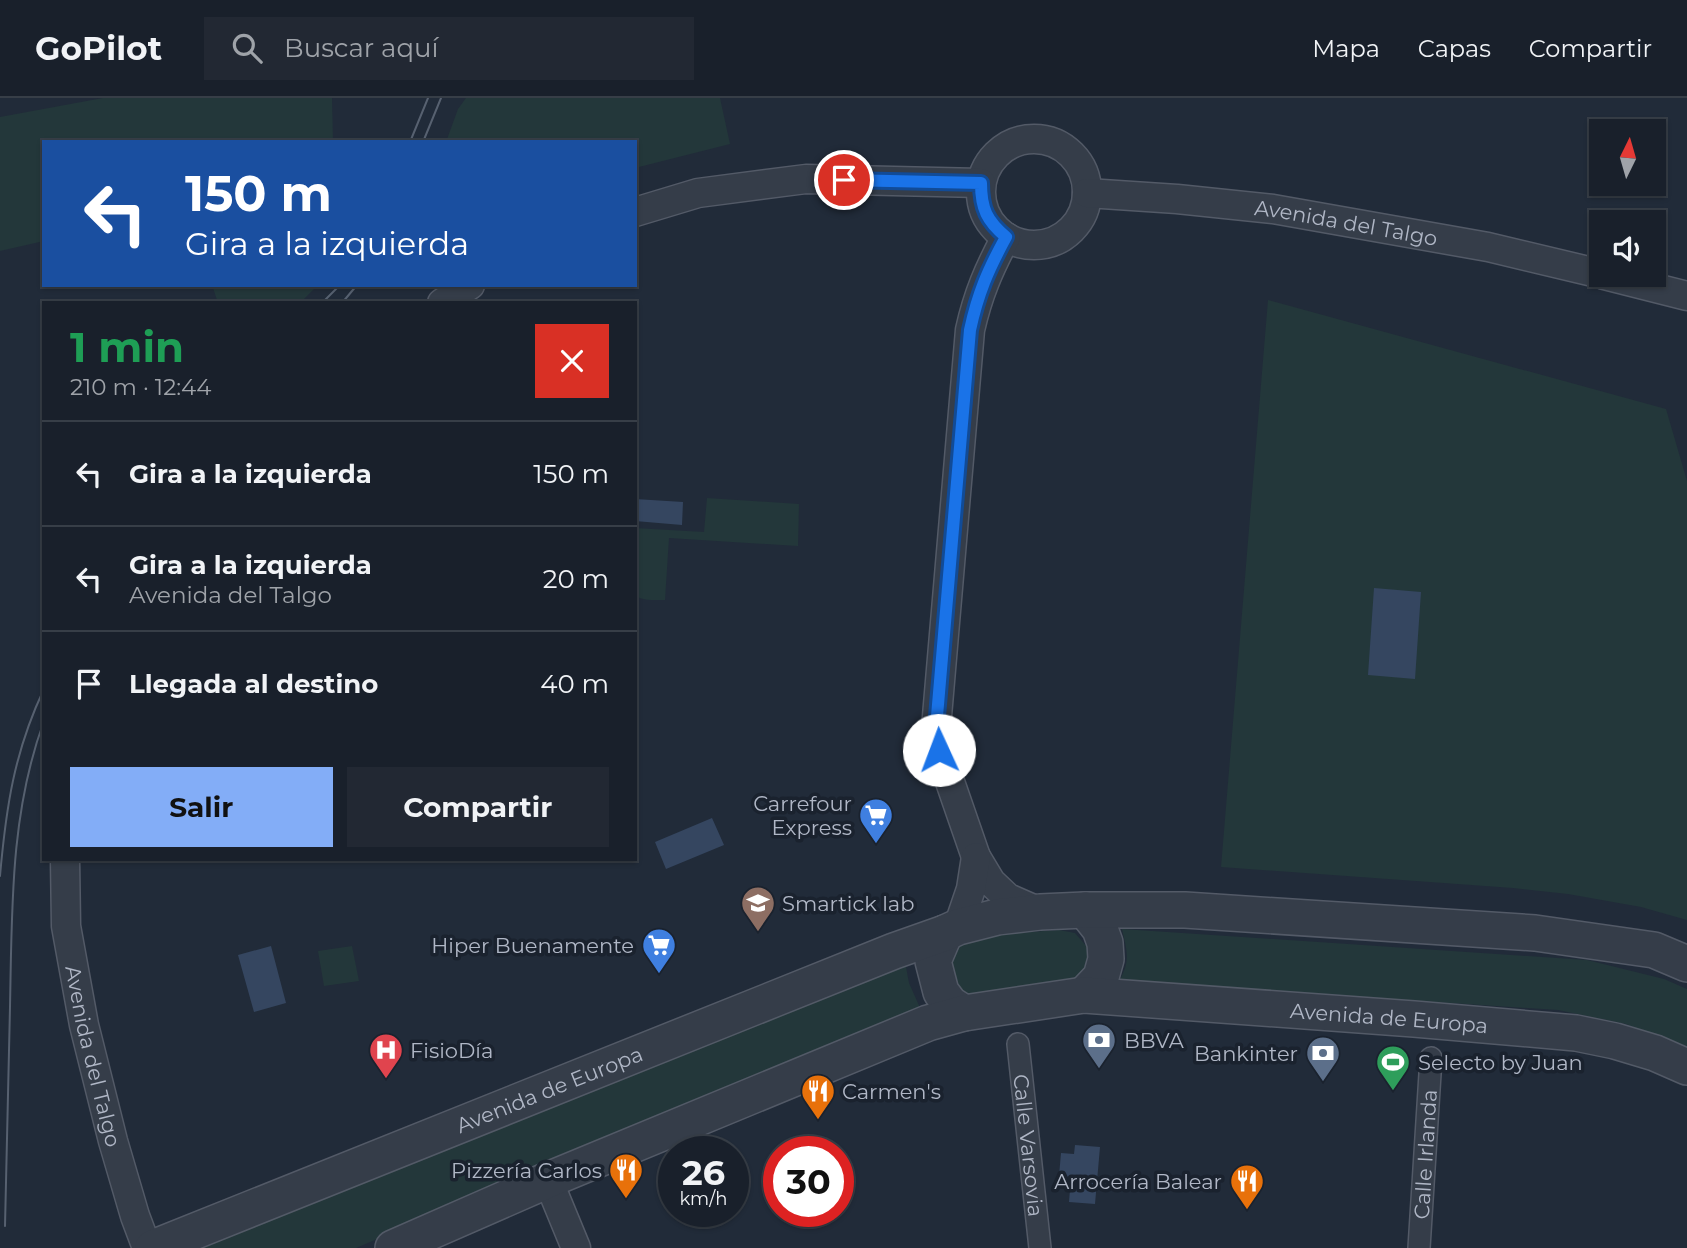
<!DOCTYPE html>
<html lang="es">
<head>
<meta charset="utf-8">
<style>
  body { margin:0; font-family:Montserrat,sans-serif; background:#222833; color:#f1f3f6; height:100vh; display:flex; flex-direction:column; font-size:26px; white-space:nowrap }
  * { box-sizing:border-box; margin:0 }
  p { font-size:23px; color:#9fa3a9 }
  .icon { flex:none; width:38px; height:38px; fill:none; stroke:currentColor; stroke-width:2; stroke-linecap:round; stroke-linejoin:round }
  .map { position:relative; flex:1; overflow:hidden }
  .panel { position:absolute; left:42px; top:203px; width:595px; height:560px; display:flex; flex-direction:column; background:#19202b; border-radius:0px; box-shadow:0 2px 5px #0004,0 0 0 2px #373e47 }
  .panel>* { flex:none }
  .hud { position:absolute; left:42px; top:42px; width:595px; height:147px; border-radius:0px; box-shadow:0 2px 5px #0004,0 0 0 2px #373e47; background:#1a4fa0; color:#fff; overflow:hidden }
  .needle { width:46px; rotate:5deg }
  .controls { position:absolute; left:1589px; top:21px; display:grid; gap:14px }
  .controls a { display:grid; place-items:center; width:77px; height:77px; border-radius:0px; background:#19202b; box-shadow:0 2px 5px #0004,0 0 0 2px #373e47; font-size:35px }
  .speed { position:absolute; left:658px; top:1038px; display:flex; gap:14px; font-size:35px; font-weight:700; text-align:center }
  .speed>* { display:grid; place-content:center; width:91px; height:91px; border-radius:50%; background:#19202b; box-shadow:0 2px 5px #0004,0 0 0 2px #373e47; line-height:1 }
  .speed small { font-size:18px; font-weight:400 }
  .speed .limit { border:10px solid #d22; background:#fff; color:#111 }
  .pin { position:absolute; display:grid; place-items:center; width:60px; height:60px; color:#fff; margin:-30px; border:4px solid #fff; border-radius:50%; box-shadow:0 2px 7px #0007 }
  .me { position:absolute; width:77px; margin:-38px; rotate:358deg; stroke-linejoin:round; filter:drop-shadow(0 0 5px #0008) }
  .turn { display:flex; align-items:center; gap:24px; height:147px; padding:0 28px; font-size:32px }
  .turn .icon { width:91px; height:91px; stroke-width:2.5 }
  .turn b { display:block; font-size:49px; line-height:60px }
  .round { display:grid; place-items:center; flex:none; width:74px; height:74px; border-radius:0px; background:#222833 }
  .headline { display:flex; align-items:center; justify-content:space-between; height:119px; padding:0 28px }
  h1 { font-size:42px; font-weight:700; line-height:52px; color:#1e9e55 }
  .action { display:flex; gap:14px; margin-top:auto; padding:14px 28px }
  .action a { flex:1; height:80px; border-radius:0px; background:#83adf7; color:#111; font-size:28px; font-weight:700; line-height:80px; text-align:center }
  .action a+a { background:#222833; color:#f1f3f6 }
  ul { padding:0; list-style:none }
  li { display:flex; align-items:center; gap:21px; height:105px; padding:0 28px; border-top:2px solid #373e47 }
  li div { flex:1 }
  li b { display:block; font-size:26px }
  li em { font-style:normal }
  header { display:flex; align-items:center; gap:42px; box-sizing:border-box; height:98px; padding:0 35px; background:#19202b; border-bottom:2px solid #373e47 }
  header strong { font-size:33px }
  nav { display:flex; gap:38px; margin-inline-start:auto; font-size:24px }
  .search { width:490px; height:63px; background:#222833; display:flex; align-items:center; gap:18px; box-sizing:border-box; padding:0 24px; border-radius:0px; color:#9fa3a9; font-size:26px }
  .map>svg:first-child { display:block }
  .green { fill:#23373a }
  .water { fill:#354660 }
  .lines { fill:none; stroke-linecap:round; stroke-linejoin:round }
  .pedestrian-casing { stroke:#535a67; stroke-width:24 }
  .minor-casing { stroke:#535a67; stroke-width:31 }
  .tertiary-casing { stroke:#535a67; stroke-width:38 }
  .pedestrian { stroke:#353d49; stroke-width:21 }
  .minor { stroke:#353d49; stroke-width:28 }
  .tertiary { stroke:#353d49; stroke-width:35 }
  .tram { stroke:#576170; stroke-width:2 }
  .route-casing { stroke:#114b97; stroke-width:18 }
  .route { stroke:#1a73e8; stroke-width:12 }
  .labels { text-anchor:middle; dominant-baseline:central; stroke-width:7; stroke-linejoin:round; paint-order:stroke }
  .street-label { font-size:21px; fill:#b0b7c6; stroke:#1a222e }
  .poi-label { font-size:21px; fill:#b0b7c6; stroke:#1a222e; text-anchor:end }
</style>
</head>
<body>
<header>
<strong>GoPilot</strong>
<div class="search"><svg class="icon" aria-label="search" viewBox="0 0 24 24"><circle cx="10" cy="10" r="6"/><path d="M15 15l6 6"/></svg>Buscar aquí</div>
<nav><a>Mapa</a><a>Capas</a><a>Compartir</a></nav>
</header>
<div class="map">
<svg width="1687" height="1150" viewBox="0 0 1687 1150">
  <rect width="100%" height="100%" fill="#212b39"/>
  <!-- green -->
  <path class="green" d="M103 0H332L333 44H44V143L0 153V19Z
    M466 0H720L730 46 635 70V44H446L458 11Z
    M212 187H318L300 205H218Z
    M1268 202 1666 311 1687 383V822L1641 809 1568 796 1513 790 1221 769Z
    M707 400 799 406 798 448 669 440 665 502C655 502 645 503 635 498V430L704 434Z
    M1122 831 1587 862 1664 881 1687 891V949L1626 926 1558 912 1119 883C1131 862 1127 854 1122 831Z
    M1059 832 1075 835 1088 850 1087 864 1082 880 973 902 946 880 953 849C985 834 1024 835 1059 832Z
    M352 848 359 883 324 888 318 853Z
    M904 858 909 885 921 912 901 918 356 1150H200Z"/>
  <!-- water -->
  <path class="water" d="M635 401 683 404 682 427 635 423Z
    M1374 490 1421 494 1415 581 1368 577Z
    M712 720 724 747 666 771 655 744Z
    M271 848 286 905 254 914 238 857Z
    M1075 1047 1100 1049 1095 1106 1069 1104 1071 1079 1059 1078 1061 1055 1074 1056Z"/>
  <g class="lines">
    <!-- pedestrian casing -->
    <g class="pedestrian-casing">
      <g id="pedestrian">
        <path id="s1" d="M1018 946 1040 1150"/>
        <path id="s2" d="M1419 1150 1431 960"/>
      </g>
    </g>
    <!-- minor casing -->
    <g class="minor-casing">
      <g id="minor">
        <circle cx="1034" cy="94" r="53"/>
        <path id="s3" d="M1087 95 1177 101 1273 111 1488 149 1601 176"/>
        <path d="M635 114 698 95 806 81 981 85"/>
        <path d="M1006 139C989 171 978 196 970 232L936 630 939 652 976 759 991 784 1008 800 1040 814"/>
        <path d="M1604 177 1687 198"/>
        <path d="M442 205 470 187"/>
        <path id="s4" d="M65 761 66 828 84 927 113 1043 135 1118 147 1150"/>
        <path d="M958 829 971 791 976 759"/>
        <path d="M548 1082 576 1150"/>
      </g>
    </g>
    <!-- tertiary casing -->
    <g class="tertiary-casing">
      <g id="tertiary">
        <path d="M945 835 933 863 941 894 950 906 964 915"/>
        <path d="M1084 897 1101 879 1106 861 1105 845 1100 831 1085 812"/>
        <path id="s5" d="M153 1150 894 853 945 835 958 829 997 819 1040 814 1085 812H1185L1535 835 1654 852 1687 866"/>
        <path id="s6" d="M393 1150 548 1082 928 925 964 915 1084 897 1414 921 1576 935 1615 943 1655 955 1687 969"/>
      </g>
    </g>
    <!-- pedestrian -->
    <use href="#pedestrian" class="pedestrian"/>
    <!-- minor -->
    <use href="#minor" class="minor"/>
    <!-- tertiary -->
    <use href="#tertiary" class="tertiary"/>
    <!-- tram -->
    <path class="tram" d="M410 44 428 0
      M423 44 441 0
      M322 205 340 187
      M342 205 357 187
      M0 778C6 710 14 654 44 591
      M5 1128C6 1055 9 982 10 909 12 812 10 715 44 623"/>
  </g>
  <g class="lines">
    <!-- route casing -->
    <g class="route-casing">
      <path id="route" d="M844 82 981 85C981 111 987 123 1006 139 988 172 978 195 970 232L936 630 939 652"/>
    </g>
    <!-- route -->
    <use href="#route" class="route"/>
  </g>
  <!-- icons -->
  <defs>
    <g id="supermarket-pin" transform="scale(1.75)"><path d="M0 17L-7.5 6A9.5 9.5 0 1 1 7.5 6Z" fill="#3f7fe0" stroke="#1a222e"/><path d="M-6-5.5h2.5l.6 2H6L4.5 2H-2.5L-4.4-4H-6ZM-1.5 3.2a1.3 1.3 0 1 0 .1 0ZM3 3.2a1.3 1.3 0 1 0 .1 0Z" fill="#fff"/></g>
    <g id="school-pin" transform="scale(1.75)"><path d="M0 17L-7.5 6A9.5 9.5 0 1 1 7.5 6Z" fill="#8d6e63" stroke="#1a222e"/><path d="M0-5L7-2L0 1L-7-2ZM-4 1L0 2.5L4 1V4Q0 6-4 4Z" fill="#fff"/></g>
    <g id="bank-pin" transform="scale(1.75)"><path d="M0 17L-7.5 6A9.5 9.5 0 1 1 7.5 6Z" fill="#5c6f8a" stroke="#1a222e"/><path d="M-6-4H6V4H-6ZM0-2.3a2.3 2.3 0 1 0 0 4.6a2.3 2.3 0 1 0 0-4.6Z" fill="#fff"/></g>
    <g id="hospital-pin" transform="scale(1.75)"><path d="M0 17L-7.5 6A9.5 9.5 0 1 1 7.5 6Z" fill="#e0444e" stroke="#1a222e"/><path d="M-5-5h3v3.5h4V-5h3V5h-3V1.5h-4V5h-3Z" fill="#fff"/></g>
    <g id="stadium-pin" transform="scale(1.75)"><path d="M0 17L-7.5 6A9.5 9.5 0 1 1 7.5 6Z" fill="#2e9e5b" stroke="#1a222e"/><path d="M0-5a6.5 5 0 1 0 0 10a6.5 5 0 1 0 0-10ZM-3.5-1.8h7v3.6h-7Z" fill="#fff"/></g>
    <g id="restaurant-pin" transform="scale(1.75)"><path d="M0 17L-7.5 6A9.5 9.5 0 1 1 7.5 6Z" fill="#e8710a" stroke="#1a222e"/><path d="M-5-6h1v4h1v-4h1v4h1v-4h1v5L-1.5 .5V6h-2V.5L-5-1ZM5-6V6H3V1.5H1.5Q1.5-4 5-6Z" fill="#fff"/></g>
  </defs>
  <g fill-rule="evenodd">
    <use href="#supermarket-pin" x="876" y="717"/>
    <use href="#school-pin" x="758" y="805"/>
    <use href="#supermarket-pin" x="659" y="847"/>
    <use href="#bank-pin" x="1099" y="942"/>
    <use href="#hospital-pin" x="386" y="952"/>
    <use href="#bank-pin" x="1323" y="955"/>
    <use href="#stadium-pin" x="1393" y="964"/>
    <use href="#restaurant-pin" x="818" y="993"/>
    <use href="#restaurant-pin" x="626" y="1072"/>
    <use href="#restaurant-pin" x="1247" y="1083"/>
  </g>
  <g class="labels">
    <!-- street labels -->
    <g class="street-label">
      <text stroke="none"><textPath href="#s3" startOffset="261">Avenida del Talgo</textPath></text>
      <text stroke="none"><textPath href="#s6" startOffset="1045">Avenida de Europa</textPath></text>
      <text stroke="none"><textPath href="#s4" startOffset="200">Avenida del Talgo</textPath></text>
      <text stroke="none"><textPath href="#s5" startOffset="427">Avenida de Europa</textPath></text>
      <text stroke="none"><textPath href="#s1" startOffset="102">Calle Varsovia</textPath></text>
      <text stroke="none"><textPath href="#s2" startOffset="94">Calle Irlanda</textPath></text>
    </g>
    <!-- poi labels -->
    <g class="poi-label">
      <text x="852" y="705">Carrefour<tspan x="852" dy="24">Express</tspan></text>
      <text x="782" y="805" text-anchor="start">Smartick lab</text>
      <text x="634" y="847">Hiper Buenamente</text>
      <text x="1124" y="942" text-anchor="start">BBVA</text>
      <text x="410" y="952" text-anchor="start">FisioDía</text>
      <text x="1298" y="955">Bankinter</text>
      <text x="1418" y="964" text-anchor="start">Selecto by Juan</text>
      <text x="842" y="993" text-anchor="start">Carmen's</text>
      <text x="602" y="1072">Pizzería Carlos</text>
      <text x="1222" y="1083">Arrocería Balear</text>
    </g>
  </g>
</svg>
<div class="controls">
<a><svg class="needle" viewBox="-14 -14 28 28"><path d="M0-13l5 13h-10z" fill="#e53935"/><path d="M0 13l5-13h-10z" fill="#9fa3a9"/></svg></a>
<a><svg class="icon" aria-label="sound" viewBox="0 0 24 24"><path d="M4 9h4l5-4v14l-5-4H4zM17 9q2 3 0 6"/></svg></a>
</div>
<div class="speed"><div>26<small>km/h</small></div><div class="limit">30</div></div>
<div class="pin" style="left:844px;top:82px;background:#d93025"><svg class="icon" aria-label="arrive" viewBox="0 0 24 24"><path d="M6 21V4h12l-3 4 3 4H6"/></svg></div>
<svg class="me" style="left:939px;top:652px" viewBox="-20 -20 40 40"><circle r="19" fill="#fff"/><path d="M0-13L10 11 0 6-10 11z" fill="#1a73e8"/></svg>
<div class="hud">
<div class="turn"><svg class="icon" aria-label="left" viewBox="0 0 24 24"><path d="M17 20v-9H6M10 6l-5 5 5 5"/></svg><div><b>150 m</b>Gira a la izquierda</div></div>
</div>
<section class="panel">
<div class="headline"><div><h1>1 min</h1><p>210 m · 12:44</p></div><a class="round" style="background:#d93025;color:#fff"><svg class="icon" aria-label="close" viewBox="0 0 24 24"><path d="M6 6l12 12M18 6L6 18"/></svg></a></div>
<ul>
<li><svg class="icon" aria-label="left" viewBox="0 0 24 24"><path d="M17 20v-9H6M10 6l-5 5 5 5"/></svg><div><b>Gira a la izquierda</b></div><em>150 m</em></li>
<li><svg class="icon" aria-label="left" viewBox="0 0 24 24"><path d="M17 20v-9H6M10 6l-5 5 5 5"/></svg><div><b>Gira a la izquierda</b><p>Avenida del Talgo</p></div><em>20 m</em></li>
<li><svg class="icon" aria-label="arrive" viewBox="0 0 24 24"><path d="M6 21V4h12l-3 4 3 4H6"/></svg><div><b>Llegada al destino</b></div><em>40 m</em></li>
</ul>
<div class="action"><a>Salir</a><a>Compartir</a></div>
</section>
</div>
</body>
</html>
